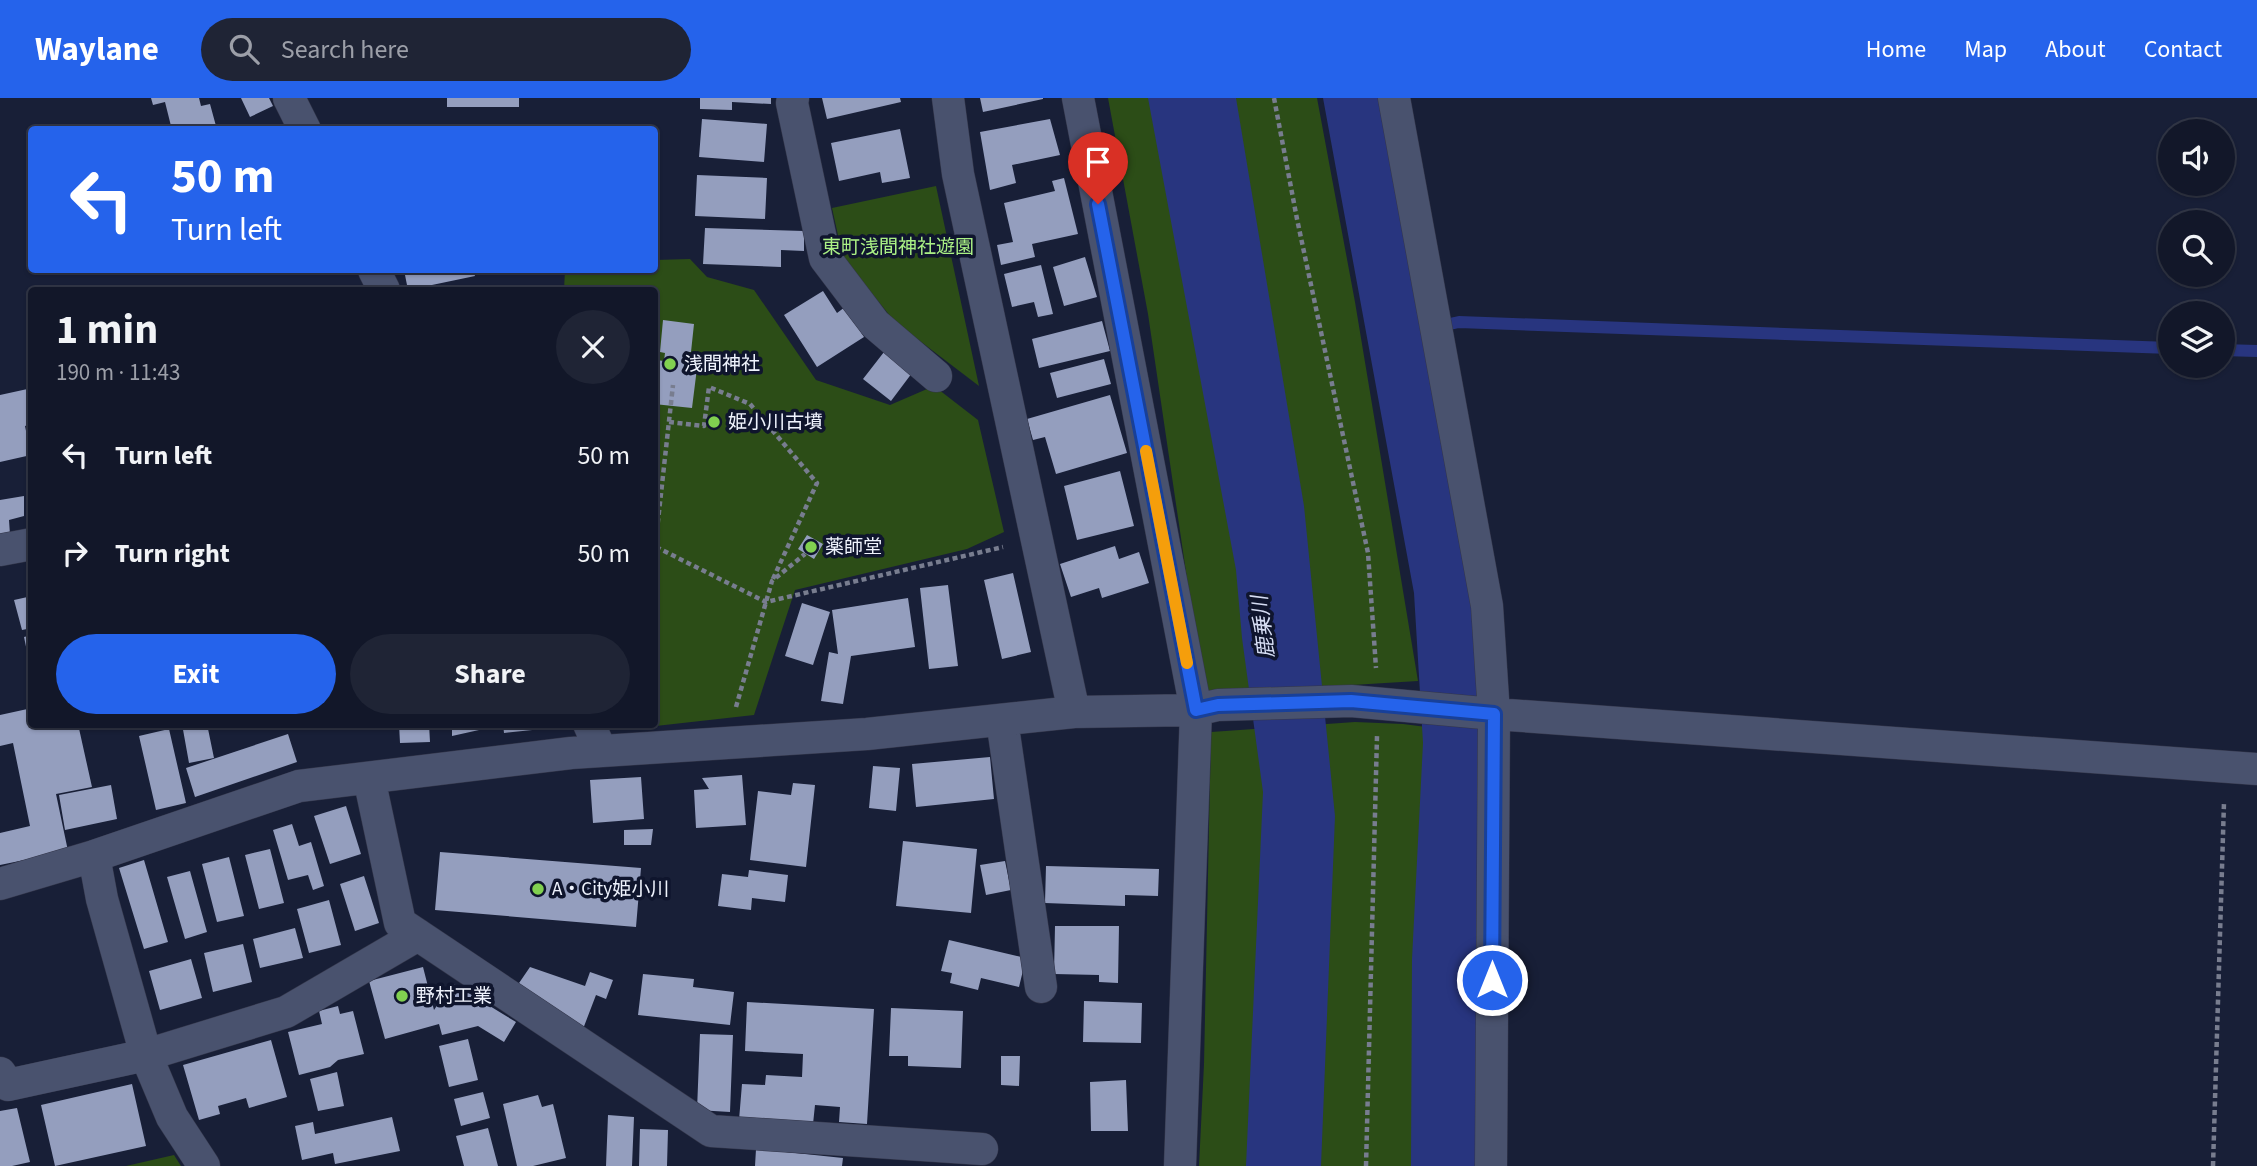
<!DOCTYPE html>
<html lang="en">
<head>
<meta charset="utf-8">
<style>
  body { margin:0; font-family:"Source Sans 3","Noto Sans JP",sans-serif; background:#1f2435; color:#f1f3f6; height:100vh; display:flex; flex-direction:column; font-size:26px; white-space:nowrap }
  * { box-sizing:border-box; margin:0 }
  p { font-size:23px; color:#9c9fa8 }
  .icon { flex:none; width:38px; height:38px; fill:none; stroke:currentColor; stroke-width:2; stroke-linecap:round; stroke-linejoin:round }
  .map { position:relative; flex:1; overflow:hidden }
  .drawer { position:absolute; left:28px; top:189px; width:630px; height:441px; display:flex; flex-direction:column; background:#121729; border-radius:7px; box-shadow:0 2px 5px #0004,0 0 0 2px #313646 }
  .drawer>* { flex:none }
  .top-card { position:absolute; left:28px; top:28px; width:630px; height:147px; border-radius:7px; box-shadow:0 2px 5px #0004,0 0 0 2px #313646; background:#2563eb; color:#fff; overflow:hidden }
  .fabs { position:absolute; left:2158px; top:21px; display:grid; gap:14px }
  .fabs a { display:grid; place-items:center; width:77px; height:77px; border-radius:50%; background:#121729; box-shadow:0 2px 5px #0004,0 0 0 2px #313646; font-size:35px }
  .pin { position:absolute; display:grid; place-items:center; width:60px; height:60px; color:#fff; margin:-72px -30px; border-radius:50% 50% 50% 0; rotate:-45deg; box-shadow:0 0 7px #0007 }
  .pin .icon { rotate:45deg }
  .me { position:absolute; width:77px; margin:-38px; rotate:0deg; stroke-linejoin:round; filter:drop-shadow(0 0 5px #0008) }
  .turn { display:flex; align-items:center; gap:24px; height:147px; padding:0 28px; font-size:32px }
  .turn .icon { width:91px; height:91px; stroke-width:2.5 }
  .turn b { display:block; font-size:49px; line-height:60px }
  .round { display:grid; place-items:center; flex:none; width:74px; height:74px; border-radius:37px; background:#1f2435 }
  .headline { display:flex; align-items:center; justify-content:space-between; height:119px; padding:0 28px }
  h1 { font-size:42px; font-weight:700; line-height:52px }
  .primary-button { display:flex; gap:14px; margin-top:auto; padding:14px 28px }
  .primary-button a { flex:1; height:80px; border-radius:42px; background:#2563eb; color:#fff; font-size:28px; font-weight:700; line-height:80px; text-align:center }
  .primary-button a+a { background:#1f2435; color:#f1f3f6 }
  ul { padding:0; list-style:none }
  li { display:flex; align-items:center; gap:21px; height:98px; padding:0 28px }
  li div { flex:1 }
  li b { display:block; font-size:26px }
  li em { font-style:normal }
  header { display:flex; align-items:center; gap:42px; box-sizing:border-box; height:98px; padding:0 35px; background:#2563eb; color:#fff }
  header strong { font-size:33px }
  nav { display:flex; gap:38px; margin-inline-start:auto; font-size:24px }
  .search { width:490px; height:63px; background:#1f2435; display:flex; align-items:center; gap:18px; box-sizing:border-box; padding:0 24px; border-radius:38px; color:#9c9fa8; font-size:26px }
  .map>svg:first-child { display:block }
  .green { fill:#2c4d17 }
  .water { fill:#28357f }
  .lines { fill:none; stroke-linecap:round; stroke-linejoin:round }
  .stream { stroke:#28357f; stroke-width:12 }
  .building { fill:#949ebe }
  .minor-casing { stroke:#34374b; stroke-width:33 }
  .path { stroke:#787d8f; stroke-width:4.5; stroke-dasharray:5 3.5; stroke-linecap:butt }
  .minor { stroke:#49526e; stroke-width:32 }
  .route-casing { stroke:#184099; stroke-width:18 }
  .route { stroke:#2563eb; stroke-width:12 }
  .slow { stroke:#f59e0b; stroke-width:12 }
  .poi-dot { fill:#81d050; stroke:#0f152d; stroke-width:2.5 }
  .labels { text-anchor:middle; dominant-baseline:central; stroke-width:7; stroke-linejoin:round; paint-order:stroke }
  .park-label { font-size:19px; fill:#aaf085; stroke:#0f152d }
  .poi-label { font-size:19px; fill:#eff3fd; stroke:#0f152d; text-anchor:start }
  .water-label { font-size:21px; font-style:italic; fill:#d6ddf3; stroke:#0f152d }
</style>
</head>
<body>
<header>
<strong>Waylane</strong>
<div class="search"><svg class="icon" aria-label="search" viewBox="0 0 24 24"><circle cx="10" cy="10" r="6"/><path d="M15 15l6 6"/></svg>Search here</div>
<nav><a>Home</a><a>Map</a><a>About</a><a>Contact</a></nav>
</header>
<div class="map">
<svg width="2257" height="1068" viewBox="0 0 2257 1068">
  <rect width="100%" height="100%" fill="#181f37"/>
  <!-- green -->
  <path class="green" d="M1108 0H1317L1355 204 1418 583 1204 596 1148 216Z
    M936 88 979 288 895 224 843 160 832 110Z
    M690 161 707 179 754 192 816 282 890 307 934 288 978 322 1004 434 967 451 795 492 754 617 620 632 614 627 654 626V192H564L565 172H654L655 162Z
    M1355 624 1403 626 1473 635 1468 1068H1199L1204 966 1211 634Z
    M174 1057 181 1068H126Z"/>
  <!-- water -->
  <path class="water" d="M1148 0H1236L1304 408 1335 718 1321 1068H1246L1263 694 1242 540 1236 472Z
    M1323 0H1383L1482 506 1479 1068H1411L1412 861 1423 645 1414 495Z"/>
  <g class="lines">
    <!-- stream -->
    <path class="stream" d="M1436 229 1459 224 2170 250
      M2222 252 2257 253"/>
  </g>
  <!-- building -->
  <path class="building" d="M151 0H199L201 8 210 6 216 28 200 32H172L165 4 153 7Z
    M241 0H269L273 8 250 19Z
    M447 0H519V9H447Z
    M700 0H771V6L732 4V12L700 11Z
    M822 0H900L901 4 827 21Z
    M980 0H1043V1L983 14Z
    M702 21 767 26 764 64 699 59Z
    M1050 21 1060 57 1012 67 1016 85 990 92 980 34Z
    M329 29H383V32H331Z
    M900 31 910 80 882 85 880 74 839 83 831 45Z
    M697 77 767 80 765 121 695 118Z
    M1064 80 1078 136 1032 146 1035 159 1001 167 997 147 1013 144 1004 105 1055 93 1052 83Z
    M705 130 804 133V153L781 152V169L703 166Z
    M1085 159 1097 199 1064 208 1053 169Z
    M1041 167 1053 216 1038 219 1034 204 1012 209 1004 176Z
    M404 172H473L475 178 408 192Z
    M823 193 837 215 845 209 864 239 817 269 784 217Z
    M663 222 694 226 691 254H686L684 268 697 270 692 310 654 306 656 262 664 263 665 255 660 254Z
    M1102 223 1110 253 1039 270 1032 241Z
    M884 254 912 275 891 303 863 281Z
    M1104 261 1111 286 1057 300 1050 275Z
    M32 290V326L25 328 31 357 0 364V297Z
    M1110 297 1127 355 1056 376 1045 339 1033 342 1027 321Z
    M1120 373 1134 428 1077 442 1064 388Z
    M24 398V418L9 422 10 437 0 439V402Z
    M807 437 823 446 814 461 798 451Z
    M1115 448 1119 461 1139 454 1149 485 1102 500 1099 490 1071 499 1060 466Z
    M1013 475 1031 554 1002 561 984 482Z
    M948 487 958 568 929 571 920 490Z
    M32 498V530L22 532 14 502Z
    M908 500 915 549 851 558 843 606 821 603 829 554 838 556 832 512Z
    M802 505 830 514 813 567 785 558Z
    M32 537V567L30 568 24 539Z
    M32 610V626H78L92 689 56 696 68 753 0 767V735L30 728 13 645 0 648V617Z
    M182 626H207L214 660 189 665Z
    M399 626H429L430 644 400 645Z
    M452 626H497V628L452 638Z
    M503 626H541L542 631 504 635Z
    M169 631 186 705 156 712 139 638Z
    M288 636 297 664 195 699 186 670Z
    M990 659 994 701 916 709 912 666Z
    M873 668 900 670 896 713 869 710Z
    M742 677 746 727 696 730 694 692 709 691 702 680Z
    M641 679 644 721 593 725 590 682Z
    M793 685 815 687 806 769 750 762 758 693 791 697Z
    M111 687 117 721 65 732 59 697Z
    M346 708 361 756 330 766 314 718Z
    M292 726 299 748 311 744 324 788 313 792 308 777 288 782 273 732Z
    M653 731 651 747H624V732Z
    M903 743 977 751 971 815 896 808Z
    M270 751 284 805 259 811 245 757Z
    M440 754 641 770 636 829 435 812Z
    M229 759 244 818 217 824 202 766Z
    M144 762 168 844 144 851 119 770Z
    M1005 763 1011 792 986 797 980 767Z
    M1046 768 1159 771 1158 798 1125 797V808L1045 805Z
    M749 772 788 777 785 804 752 800 751 812 718 808 722 776 748 779Z
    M190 773 207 834 185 841 167 779Z
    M364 778 379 825 355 833 340 786Z
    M329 802 341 847 309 855 297 811Z
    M1055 828H1119L1118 885 1099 884V877L1054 876Z
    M295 830 303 860 260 870 253 841Z
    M949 842 1026 860 1019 889 981 880 978 892 950 885 952 875 941 873Z
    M243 846 252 884 213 894 204 855Z
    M191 861 202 900 160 912 149 873Z
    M423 869 434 912 452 885 516 924 504 944 478 928 442 937 439 926 385 941 369 883Z
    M530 869 585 888 590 874 613 882 606 901 596 897 583 931 517 888Z
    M643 876 694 881 693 889 734 894 730 927 638 917Z
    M1084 903 1142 905 1141 945 1083 944Z
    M747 904 874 911 867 1026 839 1024 840 1009 815 1007 813 1026 739 1022 742 986 765 987 766 977 802 979 803 956 745 953Z
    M338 908 340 916 353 913 364 956 338 962 330 969 299 977 288 934 322 926 319 913Z
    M891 910 963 913 961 970 908 968V958H889Z
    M700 936 733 937 730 1014 697 1012Z
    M468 941 478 982 449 989 439 948Z
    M271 942 287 999 249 1010 246 1000 218 1008 220 1016 199 1022 183 967Z
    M1001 958H1020L1019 988 1001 987Z
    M337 974 344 1008 318 1013 310 981Z
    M1126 982 1128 1033H1091L1090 984Z
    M132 986 146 1048 55 1068 41 1007Z
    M483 994 490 1020 461 1028 454 1001Z
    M538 997 542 1009 553 1006 566 1060 533 1068H517L503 1006Z
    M17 1010 30 1064 12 1068H0V1013Z
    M608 1017 634 1019 632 1068H606Z
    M392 1019 400 1053 335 1066 333 1055 302 1062 295 1028 313 1024 315 1036Z
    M488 1030 498 1068H464L456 1038Z
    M640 1031 668 1032 667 1068H639Z
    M756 1051 843 1060 842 1068H755Z"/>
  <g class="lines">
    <!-- minor casing -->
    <g class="minor-casing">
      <path id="minor" d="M289 0 305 32
        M793 0 792 5 825 160 875 226 936 278
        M948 0 958 76 1074 614
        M1078 0 1196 612 1180 1068
        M1394 0 1487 508 1494 616 1491 1068
        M374 172 384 192
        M0 452 32 446
        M1002 622 1041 889
        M589 626 601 653
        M369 680 400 825 711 1033 982 1051
        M94 758 102 801 146 957 172 1019 204 1068
        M0 786 94 758 299 688 571 655 867 636 1074 614 1196 612 1218 607 1351 603 1494 616 2257 671
        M0 975 8 987 146 957 286 914 418 837"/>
    </g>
    <!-- path -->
    <path class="path" d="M1274 0 1297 121 1368 455 1376 570
      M669 324 704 328 709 289 750 306 817 385 772 483
      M656 449 766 504 1003 449
      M654 459 673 287
      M736 609 772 483 805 456
      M1366 1068 1377 638
      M2213 1068 2224 704"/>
    <!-- minor -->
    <use href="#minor" class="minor"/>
  </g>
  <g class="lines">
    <!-- route casing -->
    <g class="route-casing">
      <path id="route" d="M1098 106 1196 612 1218 607 1351 603 1494 616 1492 882"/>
    </g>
    <!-- route -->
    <use href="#route" class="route"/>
    <!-- slow -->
    <path class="slow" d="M1146 353 1187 565"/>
  </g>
  <!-- markers -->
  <g class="poi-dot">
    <circle cx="670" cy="266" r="7"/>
    <circle cx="714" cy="324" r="7"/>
    <circle cx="811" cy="449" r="7"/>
    <circle cx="538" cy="791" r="7"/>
    <circle cx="402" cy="898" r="7"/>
  </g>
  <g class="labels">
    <!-- park labels -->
    <g class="park-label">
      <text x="898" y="149">東町浅間神社遊園</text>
    </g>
    <!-- poi labels -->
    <g class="poi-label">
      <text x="684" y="266">浅間神社</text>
      <text x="728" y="324">姫小川古墳</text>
      <text x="825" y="449">薬師堂</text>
      <text x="552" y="791">A・City姫小川</text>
      <text x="416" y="898">野村工業</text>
    </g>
    <!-- water labels -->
    <g class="water-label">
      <text transform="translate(1263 529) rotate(-97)">鹿乗川</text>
    </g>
  </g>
</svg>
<div class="fabs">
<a><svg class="icon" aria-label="sound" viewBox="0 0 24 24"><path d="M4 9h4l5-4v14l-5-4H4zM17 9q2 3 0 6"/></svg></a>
<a><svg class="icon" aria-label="search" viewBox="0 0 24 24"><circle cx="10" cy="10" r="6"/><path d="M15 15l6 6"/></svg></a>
<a><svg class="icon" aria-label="layers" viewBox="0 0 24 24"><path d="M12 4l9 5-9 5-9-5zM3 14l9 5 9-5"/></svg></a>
</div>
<div class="pin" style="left:1098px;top:106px;background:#d93025"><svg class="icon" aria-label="arrive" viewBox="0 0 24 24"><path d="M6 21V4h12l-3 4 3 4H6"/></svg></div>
<svg class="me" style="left:1492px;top:882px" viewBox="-20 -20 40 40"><circle r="17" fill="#2563eb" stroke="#fff" stroke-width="3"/><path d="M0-11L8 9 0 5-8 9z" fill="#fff"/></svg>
<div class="top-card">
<div class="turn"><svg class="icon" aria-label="left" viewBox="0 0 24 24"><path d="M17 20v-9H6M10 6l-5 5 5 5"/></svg><div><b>50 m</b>Turn left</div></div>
</div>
<section class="drawer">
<div class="headline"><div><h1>1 min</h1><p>190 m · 11:43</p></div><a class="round"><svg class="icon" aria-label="close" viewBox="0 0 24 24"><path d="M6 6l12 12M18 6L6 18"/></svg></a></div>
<ul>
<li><svg class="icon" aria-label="left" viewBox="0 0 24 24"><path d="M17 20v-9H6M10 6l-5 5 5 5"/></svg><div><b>Turn left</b></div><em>50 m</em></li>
<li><svg class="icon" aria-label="right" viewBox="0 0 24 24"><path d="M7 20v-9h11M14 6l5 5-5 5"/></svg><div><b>Turn right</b></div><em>50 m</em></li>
</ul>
<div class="primary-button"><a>Exit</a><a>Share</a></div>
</section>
</div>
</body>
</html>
